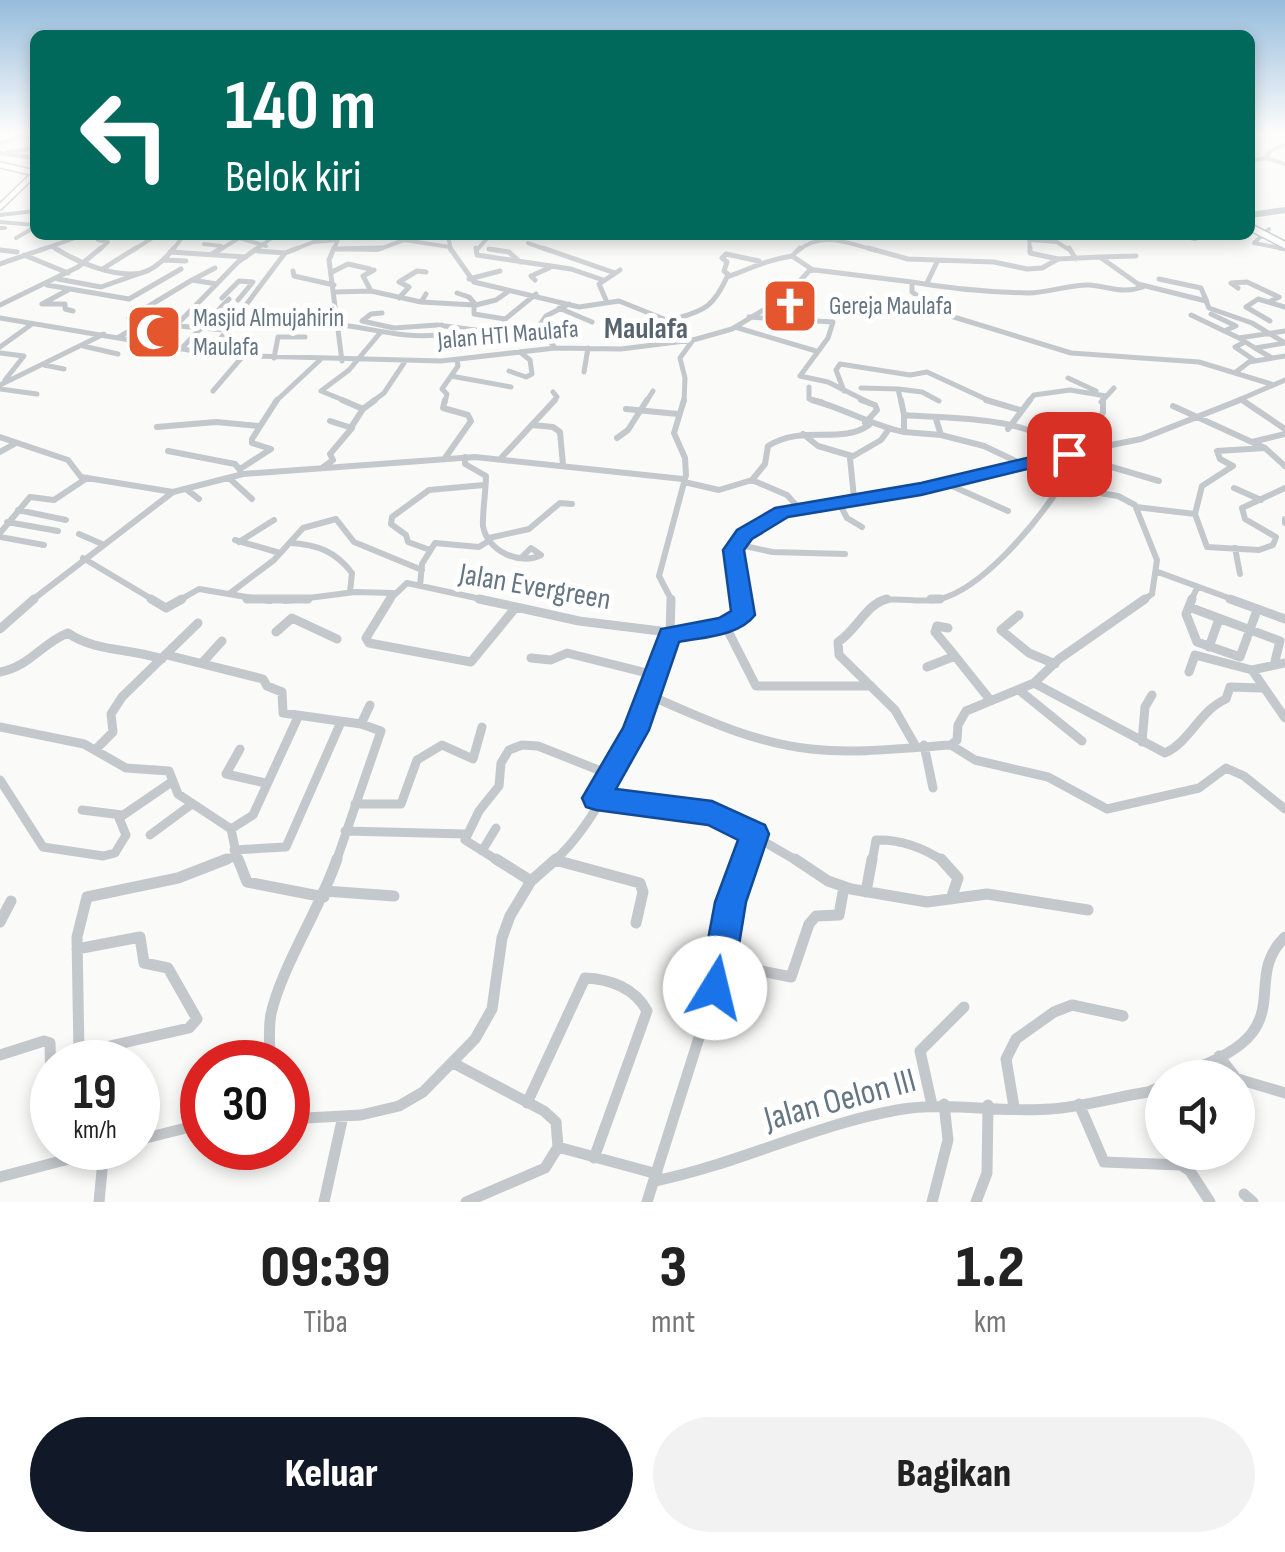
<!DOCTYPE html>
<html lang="id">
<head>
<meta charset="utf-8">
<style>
  body { margin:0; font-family:"Sofia Sans Condensed",sans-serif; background:#f2f2f2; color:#222; height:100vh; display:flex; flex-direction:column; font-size:38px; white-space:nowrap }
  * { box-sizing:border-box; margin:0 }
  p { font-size:32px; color:#767676 }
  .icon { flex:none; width:55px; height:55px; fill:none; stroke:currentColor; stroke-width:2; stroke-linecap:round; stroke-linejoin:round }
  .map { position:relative; height:1202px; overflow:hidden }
  .sheet { display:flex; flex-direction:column; background:#fff; flex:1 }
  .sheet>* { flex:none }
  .banner { position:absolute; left:30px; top:30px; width:1225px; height:210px; border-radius:15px; box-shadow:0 5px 15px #0003; background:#00695c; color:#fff; overflow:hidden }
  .tools { position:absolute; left:1145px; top:1060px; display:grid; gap:20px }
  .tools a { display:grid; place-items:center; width:110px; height:110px; border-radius:50%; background:#fff; box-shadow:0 5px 15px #0003; font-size:50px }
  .speed { position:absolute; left:30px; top:1040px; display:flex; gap:20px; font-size:50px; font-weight:700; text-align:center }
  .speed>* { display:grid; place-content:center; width:130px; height:130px; border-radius:50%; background:#fff; box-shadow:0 5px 15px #0003; line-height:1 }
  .speed small { font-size:25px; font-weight:400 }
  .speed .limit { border:15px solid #d22; background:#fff; color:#111 }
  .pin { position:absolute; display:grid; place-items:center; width:85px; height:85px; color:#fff; margin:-42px; border-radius:20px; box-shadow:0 5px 15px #0006 }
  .me { position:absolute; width:110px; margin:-55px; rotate:9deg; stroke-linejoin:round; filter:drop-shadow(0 0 8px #0008) }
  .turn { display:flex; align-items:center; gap:35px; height:210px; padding:0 30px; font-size:45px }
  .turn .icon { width:130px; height:130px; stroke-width:2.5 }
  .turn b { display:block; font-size:70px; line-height:85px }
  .eta { display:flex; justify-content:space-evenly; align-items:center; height:170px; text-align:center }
  .eta b { font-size:60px; font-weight:800; line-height:70px }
  .primary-button { display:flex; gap:20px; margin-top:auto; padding:20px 30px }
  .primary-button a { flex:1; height:115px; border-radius:60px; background:#111827; color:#fff; font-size:40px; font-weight:800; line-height:115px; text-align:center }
  .primary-button a+a { background:#f2f2f2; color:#222 }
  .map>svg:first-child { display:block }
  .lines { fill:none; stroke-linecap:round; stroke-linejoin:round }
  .river { stroke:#bbc7cb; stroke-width:6 }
  .major-casing { stroke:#b5babe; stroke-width:8 }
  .minor-far4 { stroke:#c3c8cc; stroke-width:4 }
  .minor-far3 { stroke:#c3c8cc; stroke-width:5 }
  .minor-far2 { stroke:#c3c8cc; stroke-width:6 }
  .minor-far1 { stroke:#c3c8cc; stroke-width:9 }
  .minor { stroke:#c3c8cc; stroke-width:11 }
  .major { stroke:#fff; stroke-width:5 }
  .highway-bridge-casing { stroke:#b4b9bd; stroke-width:9; stroke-linecap:butt }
  .highway-bridge { stroke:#fff; stroke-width:6 }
  .route { fill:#1a73e8; stroke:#114b97; stroke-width:2.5 }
  .labels { text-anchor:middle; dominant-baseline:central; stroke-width:10; stroke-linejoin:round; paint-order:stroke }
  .far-poi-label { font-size:25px; fill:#657683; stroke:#fff; text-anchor:start }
  .far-street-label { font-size:25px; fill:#657683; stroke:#fff }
  .far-quarter-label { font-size:30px; font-weight:bold; fill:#57646e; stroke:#fff }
  .street-label { font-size:30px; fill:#657683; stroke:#fff }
  .near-street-label { font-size:35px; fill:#657683; stroke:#fff }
</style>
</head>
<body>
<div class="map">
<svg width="1285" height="1202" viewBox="0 0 1285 1202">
  <rect width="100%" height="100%" fill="#fafaf8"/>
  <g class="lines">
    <!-- river -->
    <path class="river" d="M1250 215 1285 210
      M1079 235H1087
      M1183 235 1195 238 1205 235"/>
    <!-- major casing -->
    <g class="major-casing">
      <path id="major" d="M0 165 35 173
        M0 207 35 173"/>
    </g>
    <!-- minor-far4 -->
    <path class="minor-far4" d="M0 143 23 136 35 140
      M8 152 35 148
      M0 153 35 158
      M1266 158 1285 164
      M1250 161 1266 158 1270 151 1285 144
      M0 215 35 211
      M0 222 35 225
      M0 228H5
      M1269 229 1254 243 1285 249
      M448 235 451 251
      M1029 235 1030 251
      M16 238 35 227
      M239 238 266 246
      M404 240 450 247
      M1030 240 1057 242 1071 251
      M528 243 550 251
      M204 244 221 246
      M52 246 59 251
      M334 249 377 250 404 240 390 235
      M489 249 499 251
      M0 250 5 251
      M38 251 83 235
      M98 251 108 242 98 240 112 235
      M132 251 157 235
      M172 251 184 235
      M218 251 239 238 234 235
      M254 251 276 235
      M291 251 313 242 337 240
      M333 251 340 235
      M476 251 490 235
      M798 251C820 231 851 243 876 251"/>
    <!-- minor-far3 -->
    <path class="minor-far3" d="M55 248C76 262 115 278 141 273 154 270 166 258 174 248
      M334 248 329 260 342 361
      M450 248 474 282 579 307 619 301 669 321C703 310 712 310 727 277 753 268 762 261 792 256L813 270
      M476 248 477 255 571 269 603 280
      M543 248 615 273
      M868 248 908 259 994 262 1027 269 1042 268 1058 259
      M1030 248V253L1058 259 1100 257 1138 284 1206 301 1209 308 1252 323 1285 343
      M1069 248 1076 259
      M1280 248 1285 249
      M334 249 382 248
      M489 249 509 252 520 262
      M0 250 17 252
      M170 252 246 257
      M285 253 298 248
      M212 254 222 248
      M24 255 68 273
      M792 256 800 248
      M1100 257 1136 256
      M164 260 186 261
      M0 264 46 248
      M104 268 136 248
      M293 271 294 276 334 285
      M332 272 348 264 370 269
      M730 276 724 271 727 262 722 258 726 254 759 261
      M58 279 101 287 141 273
      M469 279 500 271
      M1159 279 1201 288 1207 302
      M192 280 215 268
      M535 280 531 276 549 268
      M912 282C951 289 989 292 1028 293 1049 293 1070 284 1090 285 1111 287 1122 294 1143 287
      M927 283 937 262
      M47 285 129 299 181 269
      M1238 288 1231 283 1247 282 1279 297 1271 301
      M68 290 42 304H65V309L73 311
      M371 291 363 276 374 270
      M335 292 371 291 421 302
      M457 293 469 297 476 305 496 300 509 291
      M426 294 421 302 474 305V314L505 319
      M222 298 239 281 253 282 238 300
      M399 298 409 287 399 282 417 271 426 272
      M606 300 599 284 620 270
      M0 305 78 267 101 248
      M559 308 592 322
      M238 313C270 324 300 321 333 324 368 327 402 339 437 335L442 325
      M382 313 371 314 362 321 394 328 437 325 483 331 516 324 540 331
      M1211 314 1236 326 1224 331
      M1191 315 1239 338
      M749 317 833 322 828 338 800 376 828 382 868 402
      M0 318 218 355 441 361 555 348 621 349 693 340 732 329 785 297 809 271 815 270 912 282V292L944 314 1071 353 1199 362 1271 384
      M129 318 192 280 217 284
      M504 320 536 294
      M1270 321 1246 307 1258 299 1285 307
      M178 326 225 330
      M735 327 816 351
      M119 337 165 310
      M1245 342 1235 347 1254 360
      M158 344 238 262 258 248
      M83 346 118 354
      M0 347 32 324
      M555 348 539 326 546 316 569 304
      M1255 348 1239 338 1285 331
      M181 349 229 299
      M0 353 24 356 5 380
      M209 354 285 253 258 251
      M274 358 278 337H305
      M1272 358 1255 348 1285 343
      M44 365 64 369
      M509 371 526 377 532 374 530 360 520 352
      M584 372 588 348
      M1236 372 1249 362 1285 356
      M451 376 511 387
      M1068 378 1096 391
      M0 385 104 334
      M809 387V399L822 402
      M861 388 898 389
      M0 389 37 394
      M213 391 243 356
      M844 391 836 370 840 364 910 375 927 372 992 402
      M1241 399 1246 402
      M275 402 320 360
      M348 402 321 391 349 370 380 333
      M372 402 384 393 404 363
      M445 402 447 394 442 389 458 366 457 360
      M553 402 557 397 553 392
      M646 402 653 391
      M684 402 685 378 680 358 693 340
      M901 402 898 389 922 392 939 401
      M1028 402 1034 395 1070 390 1106 396
      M1101 402 1114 388
      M1234 402 1285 380"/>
    <!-- minor-far2 -->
    <path class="minor-far2" d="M342 400 363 409 352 426
      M812 400C846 409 870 425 904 432V415
      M861 400 875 405 877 410 865 423
      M901 400 904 415C952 419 1025 415 1064 450 1075 460 1080 477 1087 491L1118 496 1135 505 1157 560 1152 594 1142 601
      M986 400 1020 410
      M1242 400 1285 429
      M1173 406 1265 448 1285 466
      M363 409 375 400
      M626 409 678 414
      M936 419 941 435 984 446 1024 465
      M532 425 553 427 560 432 563 465
      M157 427 216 422 259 426
      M1008 429 1030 400
      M904 432 941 435
      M803 434 818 446 852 456
      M0 437 68 460 81 477 173 492
      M617 438 628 430 647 400
      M1054 441 1091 426 1103 413V400
      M1252 442 1285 434
      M168 451 235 464 240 470
      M1083 451 1095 462 1159 481
      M0 452 16 443
      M465 457V464L486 476C486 489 482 517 483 526 487 551 520 566 541 555
      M502 457 555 400
      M445 458 471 421 468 415 443 408 445 400
      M322 468 333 460 330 454 352 428 330 421
      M240 469 271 449 252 443V439L277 400
      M229 478 252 499
      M684 482 719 490 752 480
      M943 482 1008 511
      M1234 488 1261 500
      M186 489 199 499
      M854 498 850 458 881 440 889 429
      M838 501 847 518 862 527
      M798 507 787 495 752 480 765 464 768 446C803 424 841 445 869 425
      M1136 507 1195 514 1207 547 1259 550 1273 545 1276 537 1245 519 1242 508 1285 488
      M18 510 66 520
      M1195 514 1202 486 1233 466 1220 459 1217 451 1265 448
      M1285 519V523
      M7 522 58 531
      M0 533 30 497 54 500 87 478
      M79 534 102 544
      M0 537 44 545
      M489 538 529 529 560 503 572 504
      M235 540 280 553
      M239 542 274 520
      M291 543C318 545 335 551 352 573L350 592
      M736 544 772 552 845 554
      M1235 548 1240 574
      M430 550 408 542 406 535 391 524 392 517 429 490 484 485
      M523 556 531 548 541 555
      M83 558 155 601
      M1158 572 1237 601
      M420 586 422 564 435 543 479 547 490 540
      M229 594 274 560 303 528 336 519 354 542 422 570
      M31 601 173 492 243 474 475 457 683 479
      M178 601 199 589 270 601
      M285 601 355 592 393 593
      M388 601 407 583 490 601
      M672 601 659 576 686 475 685 458 674 433 684 400
      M744 601 733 555 745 534 791 509 921 489 983 471 1141 439 1240 400
      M878 601C898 596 920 604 940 599 981 589 1032 528 1055 494L1087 491
      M1191 601 1197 588"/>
    <!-- minor-far1 -->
    <path class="minor-far1" d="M151 599 166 608 182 599
      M247 599H308
      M390 599 366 638 369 643 471 662 516 607
      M479 599 516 607
      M887 599C866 604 857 630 838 642L839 655 895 710 915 745
      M931 599H940
      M1192 599 1186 614 1197 642 1240 657 1256 613
      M1230 599 1285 619
      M516 607 579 621 660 631 667 640
      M1189 607 1280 641 1275 661
      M1019 615 1001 630 1029 653 1055 664
      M292 618 337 639
      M725 625 756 686H871
      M948 628 937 626 935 632 955 656
      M0 629 34 599
      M276 632 292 618
      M670 635 671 599
      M1209 647 1219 619
      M167 655 263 679 267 686 282 692 283 713 361 724 381 731 336 862
      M531 658 551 660 567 653 655 675
      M202 663 222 641
      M927 667 955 656 991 701
      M1252 670 1285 718
      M0 672C29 667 42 643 68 633 95 652 130 648 162 659
      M1189 672 1195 655 1252 670 1285 663
      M1034 683 1165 753C1191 741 1199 711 1226 699L1230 687 1262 688
      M1019 690 1082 741
      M649 695C701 718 754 743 811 749 857 754 905 748 951 745L957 740 958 725 966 711 1034 683 1059 659 1145 599
      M361 724 370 705
      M0 727 84 744 126 768 169 771 178 794 231 829 238 862
      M1142 742 1145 707 1152 695
      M924 745 933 788
      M951 745 975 760 1048 777 1107 809 1199 788 1226 768 1244 776 1285 809
      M240 749 226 774 265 783
      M95 750 113 732 111 714 122 697 198 623
      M0 780 43 847 103 856 115 853 126 835 119 818 173 781
      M596 798 718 815 799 862
      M355 804H401L417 760 442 745 473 759 482 727
      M82 810 122 815
      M231 829 253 815 298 717
      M345 831 465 834
      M150 835 192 804
      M234 850 286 847 341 722
      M482 851 496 828
      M555 860 562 862
      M220 862 236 856
      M500 862 465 840 479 811 499 786 501 763 509 750 522 745 538 746 611 775
      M553 862C610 812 645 706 670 635L725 625 743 615V599
      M745 862 754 834
      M872 862 876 840C901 839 924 848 945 862"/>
    <!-- minor -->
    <path class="minor" d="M238 859 247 882 324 897
      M496 859 531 881
      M795 859 828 881 851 889 927 902 987 894 1088 910
      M941 859 958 878 951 899
      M555 860 640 883 643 892 636 923
      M325 891 394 896
      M866 892 872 859
      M0 922 11 901
      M721 963 791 977 809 924 816 916 839 915 844 887
      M79 1053 77 937 87 897 178 878 227 859
      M0 1055 44 1041 50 1043 52 1142
      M1219 1056 1236 1078
      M57 1062 79 1053 189 1028 197 1019 168 968 144 963 140 937 77 949
      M270 1062C270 1046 268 1029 271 1014 281 968 320 909 337 859
      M453 1063 544 1111 556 1122 558 1147 657 1174
      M1177 1078C1201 1065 1235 1055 1252 1033 1276 1001 1252 969 1285 937
      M1238 1079 1285 1093
      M527 1103 585 978C610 979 635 988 647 1011L594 1158
      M1079 1104 1104 1162 1181 1165 1190 1171 1210 1202
      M932 1105 920 1051 964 1007
      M1014 1107 1006 1059 1016 1039 1054 1012 1072 1005 1123 1016
      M288 1119 361 1115 399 1106 423 1092 475 1039 492 1009 502 938 510 916 531 881 556 859
      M138 1140 202 1124
      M0 1177 111 1148
      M655 1181C738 1164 814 1125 897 1110 948 1101 999 1113 1050 1109 1083 1107 1115 1097 1148 1092L1162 1086
      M1244 1194 1253 1202
      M99 1202 104 1150
      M324 1202 343 1116
      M466 1202 545 1168 558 1147
      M647 1202 715 987 724 927 746 859
      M932 1202 948 1140 944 1104
      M976 1202 987 1173 988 1105"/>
    <!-- major -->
    <use href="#major" class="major"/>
    <!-- highway-bridge casing -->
    <g class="highway-bridge-casing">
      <path id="highway-bridge" d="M1250 227 1285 245"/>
    </g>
    <!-- highway-bridge -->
    <use href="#highway-bridge" class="highway-bridge"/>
  </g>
  <!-- sky -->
  <linearGradient id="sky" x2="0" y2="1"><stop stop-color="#96bcdc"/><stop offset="0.44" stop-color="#fdfdfc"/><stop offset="1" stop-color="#fdfdfc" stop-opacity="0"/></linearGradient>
  <rect width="1285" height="302" fill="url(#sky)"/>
  <!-- route -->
  <path class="route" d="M1069 448 1079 454 1076 457 921 495 788 517 752 539 744 550 755 615C739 636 704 637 679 642L649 730 616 789 712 801 765 825 769 834 746 902 732 988 727 999 715 1004 704 999 699 988 715 902 738 840 708 825 596 810 586 807 582 798 623 728 661 629 719 618 731 611 723 550 737 530 775 508 921 483Z"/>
  <!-- icons -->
  <defs>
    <g id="church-square" transform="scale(2.875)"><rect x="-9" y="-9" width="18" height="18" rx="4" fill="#e4572e" stroke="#fff"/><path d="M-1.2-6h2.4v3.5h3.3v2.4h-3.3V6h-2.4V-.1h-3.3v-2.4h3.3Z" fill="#fff"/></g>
    <g id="mosque-square" transform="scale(2.875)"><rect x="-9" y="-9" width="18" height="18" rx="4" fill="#e4572e" stroke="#fff"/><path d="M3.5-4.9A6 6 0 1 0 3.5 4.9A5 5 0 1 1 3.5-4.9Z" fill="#fff"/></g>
  </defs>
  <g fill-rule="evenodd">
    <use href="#church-square" x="790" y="306"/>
    <use href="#mosque-square" x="154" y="332"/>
  </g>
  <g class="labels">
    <!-- far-poi labels -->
    <g class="far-poi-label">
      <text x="829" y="306">Gereja Maulafa</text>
      <text x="193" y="318">Masjid Almujahirin<tspan x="193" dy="29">Maulafa</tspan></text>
    </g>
    <!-- far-street labels -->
    <g class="far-street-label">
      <text transform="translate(508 335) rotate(-5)">Jalan HTI Maulafa</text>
    </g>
    <!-- far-quarter labels -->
    <g class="far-quarter-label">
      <text x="646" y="329">Maulafa</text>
    </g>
    <!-- street labels -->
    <g class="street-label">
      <text transform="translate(535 587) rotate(10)">Jalan Evergreen</text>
    </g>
    <!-- near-street labels -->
    <g class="near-street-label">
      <text transform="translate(840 1100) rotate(-15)">Jalan Oelon III</text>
    </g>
  </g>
</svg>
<div class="tools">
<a><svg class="icon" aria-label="sound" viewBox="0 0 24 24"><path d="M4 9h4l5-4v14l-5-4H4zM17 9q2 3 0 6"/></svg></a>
</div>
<div class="speed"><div>19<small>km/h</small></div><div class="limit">30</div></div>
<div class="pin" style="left:1069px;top:454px;background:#d93025"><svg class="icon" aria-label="arrive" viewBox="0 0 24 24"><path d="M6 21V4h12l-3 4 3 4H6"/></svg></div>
<svg class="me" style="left:715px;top:988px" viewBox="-20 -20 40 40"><circle r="19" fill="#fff"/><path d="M0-13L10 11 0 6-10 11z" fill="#1a73e8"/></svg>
<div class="banner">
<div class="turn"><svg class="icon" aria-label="left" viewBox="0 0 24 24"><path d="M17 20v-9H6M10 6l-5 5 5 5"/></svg><div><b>140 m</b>Belok kiri</div></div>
</div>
</div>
<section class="sheet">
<div class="eta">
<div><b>09:39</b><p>Tiba</p></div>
<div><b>3</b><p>mnt</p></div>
<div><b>1.2</b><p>km</p></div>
</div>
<div class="primary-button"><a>Keluar</a><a>Bagikan</a></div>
</section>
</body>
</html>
